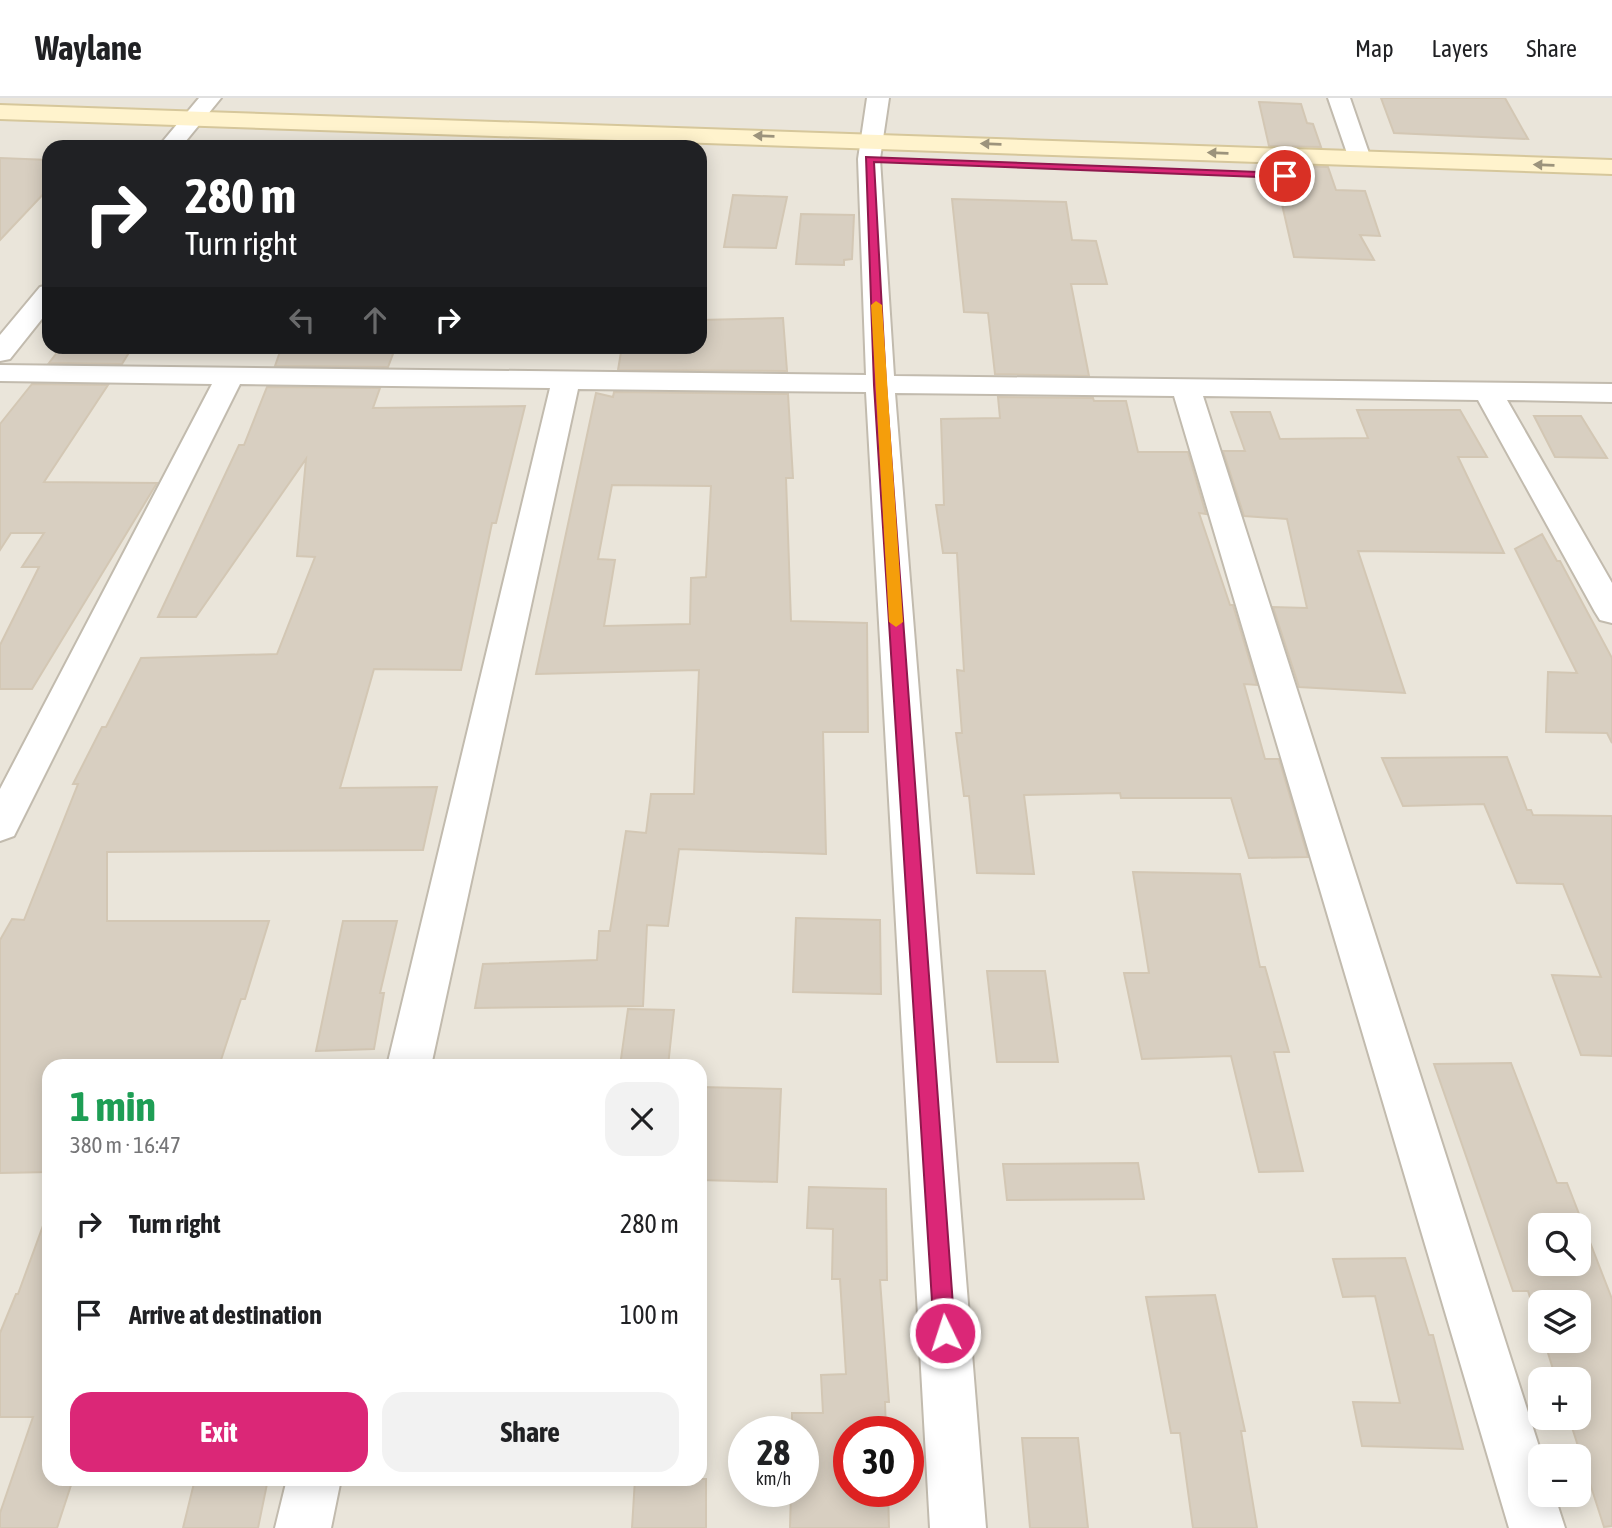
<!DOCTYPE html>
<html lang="en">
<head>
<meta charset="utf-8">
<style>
  body { margin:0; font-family:"Asap Condensed",sans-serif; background:#f2f2f2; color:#202124; height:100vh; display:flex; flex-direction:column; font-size:26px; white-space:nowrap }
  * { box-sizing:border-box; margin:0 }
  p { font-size:23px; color:#757577 }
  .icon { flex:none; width:38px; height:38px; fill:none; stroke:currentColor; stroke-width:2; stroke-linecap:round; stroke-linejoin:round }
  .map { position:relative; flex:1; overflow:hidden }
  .panel { position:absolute; left:42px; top:961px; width:665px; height:427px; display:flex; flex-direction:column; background:#fff; border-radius:21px; box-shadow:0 4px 18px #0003 }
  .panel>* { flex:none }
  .top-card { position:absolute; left:42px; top:42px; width:665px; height:214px; border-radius:21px; box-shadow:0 4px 18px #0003; background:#202124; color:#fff; overflow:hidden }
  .fabs { position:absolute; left:1528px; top:1115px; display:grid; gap:14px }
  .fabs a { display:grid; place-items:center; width:63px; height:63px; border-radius:14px; background:#fff; box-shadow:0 4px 18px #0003; font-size:35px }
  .speed { position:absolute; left:728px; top:1318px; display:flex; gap:14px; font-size:35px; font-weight:700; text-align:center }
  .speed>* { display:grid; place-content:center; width:91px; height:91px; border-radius:50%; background:#fff; box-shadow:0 4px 18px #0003; line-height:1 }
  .speed small { font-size:18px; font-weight:400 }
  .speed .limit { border:10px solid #d22; background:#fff; color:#111 }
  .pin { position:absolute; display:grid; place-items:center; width:60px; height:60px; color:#fff; margin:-30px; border:4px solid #fff; border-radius:50%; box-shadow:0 2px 7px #0007 }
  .me { position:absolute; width:77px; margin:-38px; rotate:356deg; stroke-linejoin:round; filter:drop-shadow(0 0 5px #0008) }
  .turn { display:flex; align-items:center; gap:24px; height:147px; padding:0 28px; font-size:32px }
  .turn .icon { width:91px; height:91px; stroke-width:2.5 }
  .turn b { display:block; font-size:49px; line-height:60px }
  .lanes { display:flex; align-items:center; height:66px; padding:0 28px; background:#0003; justify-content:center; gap:35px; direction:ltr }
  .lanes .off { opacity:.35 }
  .round { display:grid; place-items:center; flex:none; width:74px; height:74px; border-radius:21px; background:#f2f2f2 }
  .summary { display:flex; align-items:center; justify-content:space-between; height:119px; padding:0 28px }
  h1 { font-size:42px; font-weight:700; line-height:52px; color:#1e9e55 }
  .primary-button { display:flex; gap:14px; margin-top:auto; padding:14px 28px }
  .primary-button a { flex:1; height:80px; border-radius:21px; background:#db2777; color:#fff; font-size:28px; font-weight:700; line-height:80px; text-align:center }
  .primary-button a+a { background:#f2f2f2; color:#202124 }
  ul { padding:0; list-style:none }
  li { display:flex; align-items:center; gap:21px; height:91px; padding:0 28px }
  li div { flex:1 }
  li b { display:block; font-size:26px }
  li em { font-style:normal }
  header { display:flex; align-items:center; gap:42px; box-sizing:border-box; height:98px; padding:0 35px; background:#fff; border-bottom:2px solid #e0e0e0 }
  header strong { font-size:33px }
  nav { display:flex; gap:38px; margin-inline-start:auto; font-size:24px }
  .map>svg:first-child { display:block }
  .residential { fill:#eae5da; fill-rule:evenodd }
  .building { fill:#d8cfc1; stroke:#d3c7b4; stroke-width:2; fill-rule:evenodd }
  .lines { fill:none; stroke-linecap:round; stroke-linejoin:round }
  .minor-casing { stroke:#c2bbae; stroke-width:4 }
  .secondary-casing { stroke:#d6c79b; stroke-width:4 }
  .minor { fill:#fff; fill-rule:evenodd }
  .secondary { fill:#fff3cd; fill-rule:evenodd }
  .oneway { fill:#9c937c }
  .route { fill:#db2777; stroke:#8e194d; stroke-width:2 }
  .slow { fill:#f59e0b }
</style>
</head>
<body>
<header>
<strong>Waylane</strong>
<nav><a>Map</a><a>Layers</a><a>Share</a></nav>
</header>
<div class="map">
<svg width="1612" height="1430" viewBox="0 0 1612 1430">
  <rect width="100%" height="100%" fill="#f6f3ec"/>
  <!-- residential -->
  <path class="residential" d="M0 0H1612V1430H0ZM49 49H700V248H49ZM49 968H700V1381H49ZM1540 1127H1578V1166H1540ZM1540 1204H1578V1242H1540ZM1540 1281H1578V1320H1540ZM744 1334H803V1393H744ZM849 1334H908V1393H849ZM1540 1358H1578V1396H1540Z"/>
  <!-- building -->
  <path class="building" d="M1381 0H1505L1528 41 1394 35Z
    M1259 4 1301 6 1307 25 1313 26 1321 49 1269 48Z
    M0 60 49 62V90L0 142Z
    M1273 67 1328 69 1336 92 1365 93 1380 138 1360 137 1374 162 1294 159Z
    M733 97 787 99 776 150 724 149Z
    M952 101 1066 104 1072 142 1096 143 1107 186H1071L1089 278 995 276 988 215 964 214Z
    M801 116 854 117 852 161 844 162V167L796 166Z
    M783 220 787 273 618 272 622 248H700V222Z
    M62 248H133L122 266 49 265Z
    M282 248H396L388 269 275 268Z
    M32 286 108 287 44 384 157 385 32 591H0V547L39 469H22L44 435H11L0 452V326Z
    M267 289 380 290 373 310 525 308 496 425H492L461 572 374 571 340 690 437 689 423 752 107 754V823H269L245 901H241L219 968H49V1074L0 1075V842L12 821 24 822 78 686H73L102 629H106L141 560 277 556 315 459 297 458 306 361 196 519H158L239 347H244Z
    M614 294 788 296 793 380H786L791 523 867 525 868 634H823L826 756 679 751 668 828 647 827 643 908 475 910 483 866 597 862 599 833H610L626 733 646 735 651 696H694L699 572 536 576 596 295 613 299ZM612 387 711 388 706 479 691 480 690 526 604 528 615 462 598 461Z
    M998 299 1093 300 1094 303H1126L1138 354H1188L1206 416 1199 415 1230 507H1233L1257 587 1244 586 1265 661H1279L1308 759 1249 760 1231 700H1121L1120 695 1024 697 1034 776 977 775 969 698H964L956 635H962L957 572 964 573 957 455H943L936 407H944L941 321 1000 320Z
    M1357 312H1460L1487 359H1458L1504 455 1358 453 1405 595 1299 589 1273 509 1307 510 1287 421 1244 418 1223 353H1245L1231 314H1270L1280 341 1368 340Z
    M1534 318H1581L1607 360 1555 359Z
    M1542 436 1557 463H1560L1612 560V645L1607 635 1546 634 1548 574 1577 575 1515 451Z
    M1507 659 1527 712H1531L1533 717 1612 718V958L1581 957 1552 877 1601 879 1563 786 1517 785 1484 706 1403 708 1382 660Z
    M1133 774 1240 776 1260 869H1265L1289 954H1274L1303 1073 1259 1074 1231 958 1142 961 1124 875H1149Z
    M796 820 880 822 881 896 793 894Z
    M343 823H397L380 895H384L374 951 316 953Z
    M987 873H1045L1058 964H997Z
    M628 911 674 912 668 968H620Z
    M1511 965 1557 1085H1567L1612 1201V1428L1604 1429 1569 1320H1578V1281H1556L1544 1242H1578V1204H1540V1231L1528 1193H1513L1434 966ZM1540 1127H1578V1166H1540Z
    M700 989 781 991 777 1084 700 1082Z
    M1138 1065 1144 1101 1007 1102 1003 1066Z
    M809 1089 886 1091 887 1182H880L889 1304H885L886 1334H849V1393H888L889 1430H790L791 1393H803V1334H792V1315H823L821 1277 846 1276 840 1181H832L833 1131 807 1130Z
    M44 1125 49 1126V1381H73L57 1430H0V1415L33 1319H0V1235L16 1196H18Z
    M1405 1160 1429 1237H1433L1463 1351 1362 1348 1353 1304 1400 1305 1375 1198 1343 1199 1333 1161Z
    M1215 1197 1245 1333H1241L1257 1430H1193L1180 1335H1171L1146 1199Z
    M1022 1340H1078L1088 1430H1030Z
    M195 1381H268L258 1430H183Z
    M635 1381H706V1430H632Z"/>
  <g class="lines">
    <!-- minor casing -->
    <g class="minor-casing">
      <path id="minor" d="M199 0H221L181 49H158Z
        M867 0H889L880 61 894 278 1612 286V304L1507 302 1612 485V525L1600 522 1595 514 1478 302 1203 298 1542 1358 1540 1396H1554L1565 1430H1509L1174 298 895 295 986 1430H930L866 294 578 291 431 968H387L550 290 240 286 14 738 0 743V691L212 286 0 283V267L866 277 858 61Z
        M1328 0H1350L1371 61 1368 66H1352L1349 61Z
        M49 187V212L10 261 0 263V237L40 189Z
        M287 1381H341L331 1430H275Z"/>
    </g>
    <!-- secondary casing -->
    <g class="secondary-casing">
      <path id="secondary" d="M0 7 1612 62V76L0 21Z"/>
    </g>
    <!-- minor -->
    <use href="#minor" class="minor"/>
    <!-- secondary -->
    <use href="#secondary" class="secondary"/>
  </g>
  <!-- one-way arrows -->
  <defs><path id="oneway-solid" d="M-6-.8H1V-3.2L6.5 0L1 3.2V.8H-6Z" transform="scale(1.75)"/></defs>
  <g class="oneway">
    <use href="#oneway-solid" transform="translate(764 38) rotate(-178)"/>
    <use href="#oneway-solid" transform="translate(991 46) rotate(-178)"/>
    <use href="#oneway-solid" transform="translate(1218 55) rotate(-178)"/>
    <use href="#oneway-solid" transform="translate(1544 67) rotate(-178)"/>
  </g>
  <!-- route -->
  <path class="route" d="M866 59 1285 75 1290 78 1285 80 874 64 886 287 955 1235 952 1242 945 1245 937 1242 934 1235 874 287Z"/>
  <!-- slow -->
  <path class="slow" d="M876 203 882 207 903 524 896 529 889 524 871 207Z"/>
</svg>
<div class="fabs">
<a><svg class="icon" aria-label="search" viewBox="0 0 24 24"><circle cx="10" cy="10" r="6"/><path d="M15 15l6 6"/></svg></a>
<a><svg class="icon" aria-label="layers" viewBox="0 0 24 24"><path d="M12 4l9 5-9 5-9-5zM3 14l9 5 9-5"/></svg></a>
<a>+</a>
<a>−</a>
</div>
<div class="speed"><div>28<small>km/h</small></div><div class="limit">30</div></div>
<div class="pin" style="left:1285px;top:78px;background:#d93025"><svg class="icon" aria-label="arrive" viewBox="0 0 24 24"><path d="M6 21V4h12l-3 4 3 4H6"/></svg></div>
<svg class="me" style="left:945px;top:1235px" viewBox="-20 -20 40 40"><circle r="17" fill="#db2777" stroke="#fff" stroke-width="3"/><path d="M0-11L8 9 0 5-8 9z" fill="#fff"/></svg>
<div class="top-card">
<div class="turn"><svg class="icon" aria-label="right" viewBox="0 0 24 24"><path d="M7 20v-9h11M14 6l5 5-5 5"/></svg><div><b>280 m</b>Turn right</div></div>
<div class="lanes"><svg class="icon off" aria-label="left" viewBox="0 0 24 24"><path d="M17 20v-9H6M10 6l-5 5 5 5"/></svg><svg class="icon off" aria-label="ahead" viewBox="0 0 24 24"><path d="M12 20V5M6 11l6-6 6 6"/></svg><svg class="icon" aria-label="right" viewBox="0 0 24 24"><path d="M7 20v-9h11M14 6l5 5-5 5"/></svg></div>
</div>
<section class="panel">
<div class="summary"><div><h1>1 min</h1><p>380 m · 16:47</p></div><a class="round"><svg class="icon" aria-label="close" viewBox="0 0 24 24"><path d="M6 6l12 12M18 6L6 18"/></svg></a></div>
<ul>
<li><svg class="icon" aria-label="right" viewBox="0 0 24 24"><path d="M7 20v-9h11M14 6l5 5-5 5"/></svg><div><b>Turn right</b></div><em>280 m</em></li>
<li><svg class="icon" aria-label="arrive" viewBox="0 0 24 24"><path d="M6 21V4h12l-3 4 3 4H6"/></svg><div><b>Arrive at destination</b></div><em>100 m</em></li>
</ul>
<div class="primary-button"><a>Exit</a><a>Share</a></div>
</section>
</div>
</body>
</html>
